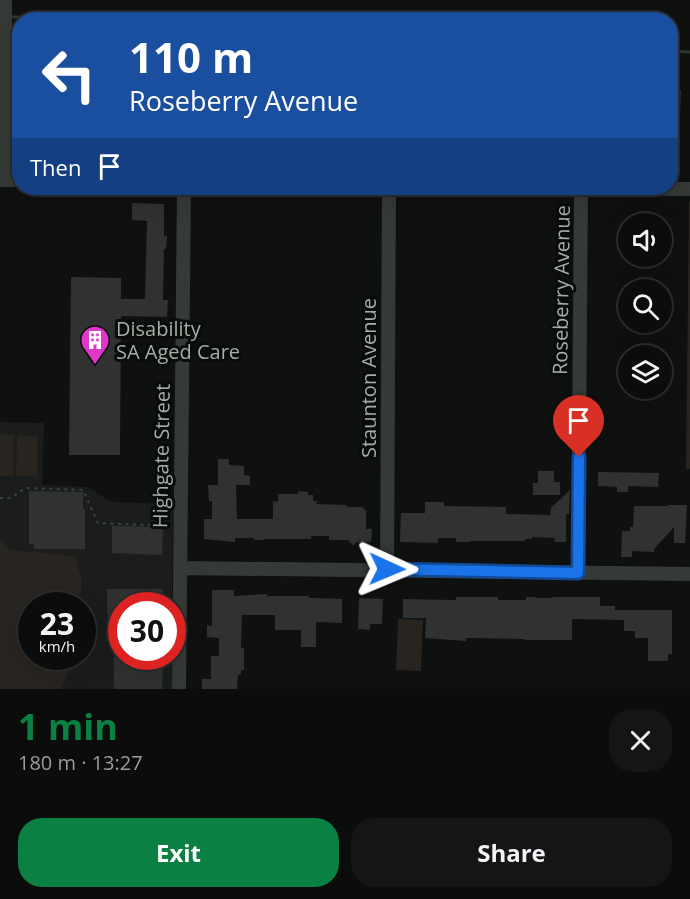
<!DOCTYPE html>
<html lang="en">
<head>
<meta charset="utf-8">
<style>
  body { margin:0; font-family:"Open Sans",sans-serif; background:#141515; color:#f1f3f6; height:100vh; display:flex; flex-direction:column; font-size:22px; white-space:nowrap }
  * { box-sizing:border-box; margin:0 }
  p { font-size:20px; color:#9a9b9d }
  .icon { flex:none; width:33px; height:33px; fill:none; stroke:currentColor; stroke-width:2; stroke-linecap:round; stroke-linejoin:round }
  .map { position:relative; height:689px; overflow:hidden }
  .details { display:flex; flex-direction:column; background:#0b0c0c; flex:1 }
  .details>* { flex:none }
  .banner { position:absolute; left:12px; top:12px; width:666px; height:183px; border-radius:24px; box-shadow:0 6px 24px #0002,0 0 0 2px #2b2c2d; background:#1a4fa0; color:#fff; overflow:hidden }
  .controls { position:absolute; left:618px; top:213px; display:grid; gap:12px }
  .controls a { display:grid; place-items:center; width:54px; height:54px; border-radius:50%; background:#0b0c0c; box-shadow:0 6px 24px #0002,0 0 0 2px #2b2c2d; font-size:30px }
  .speed { position:absolute; left:18px; top:592px; display:flex; gap:12px; font-size:30px; font-weight:700; text-align:center }
  .speed>* { display:grid; place-content:center; width:78px; height:78px; border-radius:50%; background:#0b0c0c; box-shadow:0 6px 24px #0002,0 0 0 2px #2b2c2d; line-height:1 }
  .speed small { font-size:15px; font-weight:400 }
  .speed .limit { border:9px solid #d22; background:#fff; color:#111 }
  .pin { position:absolute; display:grid; place-items:center; width:51px; height:51px; color:#fff; margin:-62px -26px; border-radius:50% 50% 50% 0; rotate:-45deg; box-shadow:0 0 6px #0007 }
  .pin .icon { rotate:45deg }
  .me { position:absolute; width:66px; margin:-33px; rotate:91deg; stroke-linejoin:round; filter:drop-shadow(0 0 4px #0008) }
  .turn { display:flex; align-items:center; gap:21px; height:126px; padding:0 18px; font-size:27px }
  .turn .icon { width:78px; height:78px; stroke-width:2.5 }
  .turn b { display:block; font-size:42px; line-height:51px }
  .then { display:flex; align-items:center; height:57px; padding:0 18px; background:#0003; gap:12px; font-size:22px }
  .round { display:grid; place-items:center; flex:none; width:63px; height:63px; border-radius:24px; background:#141515 }
  .head { display:flex; align-items:center; justify-content:space-between; height:102px; padding:0 18px }
  h1 { font-size:36px; font-weight:700; line-height:45px; color:#0b8043 }
  .cta { display:flex; gap:12px; margin-top:auto; padding:12px 18px }
  .cta a { flex:1; height:69px; border-radius:24px; background:#0b8043; color:#fff; font-size:24px; font-weight:700; line-height:69px; text-align:center }
  .cta a+a { background:#141515; color:#f1f3f6 }
  .map>svg:first-child { display:block }
  .built { fill:#1b1d1c; fill-rule:evenodd }
  .green { fill:#282420 }
  .lines { fill:none; stroke-linecap:round; stroke-linejoin:round }
  .stream { stroke:#2b382a; stroke-width:3 }
  .building { fill:#2f3230 }
  .path { stroke:#3b413c; stroke-width:2; stroke-dasharray:3 4.5; stroke-linecap:butt }
  .minor { stroke:#363a37; stroke-width:14 }
  .route-casing { stroke:#114b97; stroke-width:15 }
  .route { stroke:#1a73e8; stroke-width:10 }
  .labels { text-anchor:middle; dominant-baseline:central; stroke-width:6; stroke-linejoin:round; paint-order:stroke }
  .street-label { font-size:20px; fill:#a2b0a4; stroke:#0a0b0b }
  .poi-label { font-size:20px; fill:#a2b0a4; stroke:#0a0b0b; text-anchor:start }
</style>
</head>
<body>
<div class="map">
<svg width="690" height="689" viewBox="0 0 690 689">
  <rect width="100%" height="100%" fill="#0f1010"/>
  <!-- built -->
  <path class="built" d="M0 422 44 423 42 485 89 487 110 502 173 504 172 606H122V657H172V689H0ZM32 606H82V657H32Z"/>
  <!-- green -->
  <path class="green" d="M689 202H690V469H686Z
    M0 435H14L13 476H0Z
    M17 435 37 436V477L16 476Z
    M0 538 10 550 75 556 82 580 80 606H32V657H75L61 689H0Z
    M398 619 423 620 421 671 396 670Z"/>
  <g class="lines">
    <!-- stream -->
    <path class="stream" d="M13 17 98 18 112 20
      M670 51 690 52"/>
  </g>
  <!-- building -->
  <path class="building" d="M670 89 681 90 679 143H670Z
    M132 203 164 204V236H167L166 249H164L163 300H168L167 317 121 316 120 455H69L71 277 121 278V299H145L147 221 132 220Z
    M218 459H229V465L244 466V475L250 476V485H236L237 519H273V501L278 502V494H298V491L308 492V495H313V501H317L316 504 347 505V507H362L366 511V529H372L371 542H358L355 543 354 546 348 540H329V536H311V539H264V540H254V538H235V542L204 539V519H212V501H209L208 485H218Z
    M538 471H554V482H560V495H533V483H538Z
    M598 472 659 473 658 487 628 486V492H617V487L598 486Z
    M570 490 569 514H566V542H554L555 538 532 537V539H525V541H470V542H456V538H438V543L400 542 401 513H425V502H444V506L506 507V514L550 515 551 508Z
    M29 491 83 492V509H85V549H34V544H29Z
    M668 505H687L685 543H674V527L654 549V552L632 551V557H621L622 531H630V527H633L634 506H668Z
    M112 526 163 527 162 555 112 553Z
    M107 589H163V606H122V638H108Z
    M212 590H234V596L267 594V596H309V598H316L342 599V623L316 622V647H301V630H275V615H242L241 648H244V670H241V675H238L237 689H202V679H211V656H219V638L207 637V625L212 626Z
    M456 597H498V600H526V597H535V598H553V597H600V606H615V610H672V654H668V661H648V638H635V631H624V620L572 619V640H525V639L466 638V641L425 638 426 618H403V599L456 600Z
    M359 598 383 599 382 624H370V630L358 629Z
    M114 657H163L162 689H114Z"/>
  <g class="lines">
    <!-- path -->
    <path class="path" d="M0 498H11L25 488 83 490 98 523 170 526"/>
    <!-- minor -->
    <path class="minor" d="M0 180H20
      M5 180V0
      M539 188 690 189
      M180 568 690 574
      M387 569 389 188
      M578 573 581 188
      M179 689 184 188"/>
  </g>
  <g class="lines">
    <!-- route casing -->
    <g class="route-casing">
      <path id="route" d="M387 569 578 573 579 457"/>
    </g>
    <!-- route -->
    <use href="#route" class="route"/>
  </g>
  <!-- icons -->
  <defs>
    <g id="building-pin" transform="scale(1.5)"><path d="M0 17L-7.5 6A9.5 9.5 0 1 1 7.5 6Z" fill="#e137c8" stroke="#0a0b0b"/><path d="M-4-6H4V6H1V3H-1V6H-4ZM-2.5-4.3h1.7v1.8h-1.7ZM.8-4.3h1.7v1.8H.8ZM-2.5-1h1.7V.8h-1.7ZM.8-1h1.7V.8H.8Z" fill="#fff"/></g>
  </defs>
  <g fill-rule="evenodd">
    <use href="#building-pin" x="95" y="340"/>
  </g>
  <g class="labels">
    <!-- street labels -->
    <g class="street-label">
      <text transform="translate(561 290) rotate(-89)">Roseberry Avenue</text>
      <text transform="translate(368 378) rotate(-90)">Staunton Avenue</text>
      <text transform="translate(161 456) rotate(-89)">Highgate Street</text>
    </g>
    <!-- poi labels -->
    <g class="poi-label">
      <text x="116" y="328">Disability<tspan x="116" dy="23">SA Aged Care</tspan></text>
    </g>
  </g>
</svg>
<div class="controls">
<a><svg class="icon" aria-label="sound" viewBox="0 0 24 24"><path d="M4 9h4l5-4v14l-5-4H4zM17 9q2 3 0 6"/></svg></a>
<a><svg class="icon" aria-label="search" viewBox="0 0 24 24"><circle cx="10" cy="10" r="6"/><path d="M15 15l6 6"/></svg></a>
<a><svg class="icon" aria-label="layers" viewBox="0 0 24 24"><path d="M12 4l9 5-9 5-9-5zM3 14l9 5 9-5"/></svg></a>
</div>
<div class="speed"><div>23<small>km/h</small></div><div class="limit">30</div></div>
<div class="pin" style="left:579px;top:457px;background:#d93025"><svg class="icon" aria-label="arrive" viewBox="0 0 24 24"><path d="M6 21V4h12l-3 4 3 4H6"/></svg></div>
<svg class="me" style="left:387px;top:569px" viewBox="-20 -20 40 40"><path d="M0-17L14 15 0 8-14 15z" fill="#1a73e8" stroke="#fff" stroke-width="4"/></svg>
<div class="banner">
<div class="turn"><svg class="icon" aria-label="left" viewBox="0 0 24 24"><path d="M17 20v-9H6M10 6l-5 5 5 5"/></svg><div><b>110 m</b>Roseberry Avenue</div></div>
<div class="then">Then<svg class="icon" aria-label="arrive" viewBox="0 0 24 24"><path d="M6 21V4h12l-3 4 3 4H6"/></svg></div>
</div>
</div>
<section class="details">
<div class="head"><div><h1>1 min</h1><p>180 m · 13:27</p></div><a class="round"><svg class="icon" aria-label="close" viewBox="0 0 24 24"><path d="M6 6l12 12M18 6L6 18"/></svg></a></div>
<div class="cta"><a>Exit</a><a>Share</a></div>
</section>
</body>
</html>
